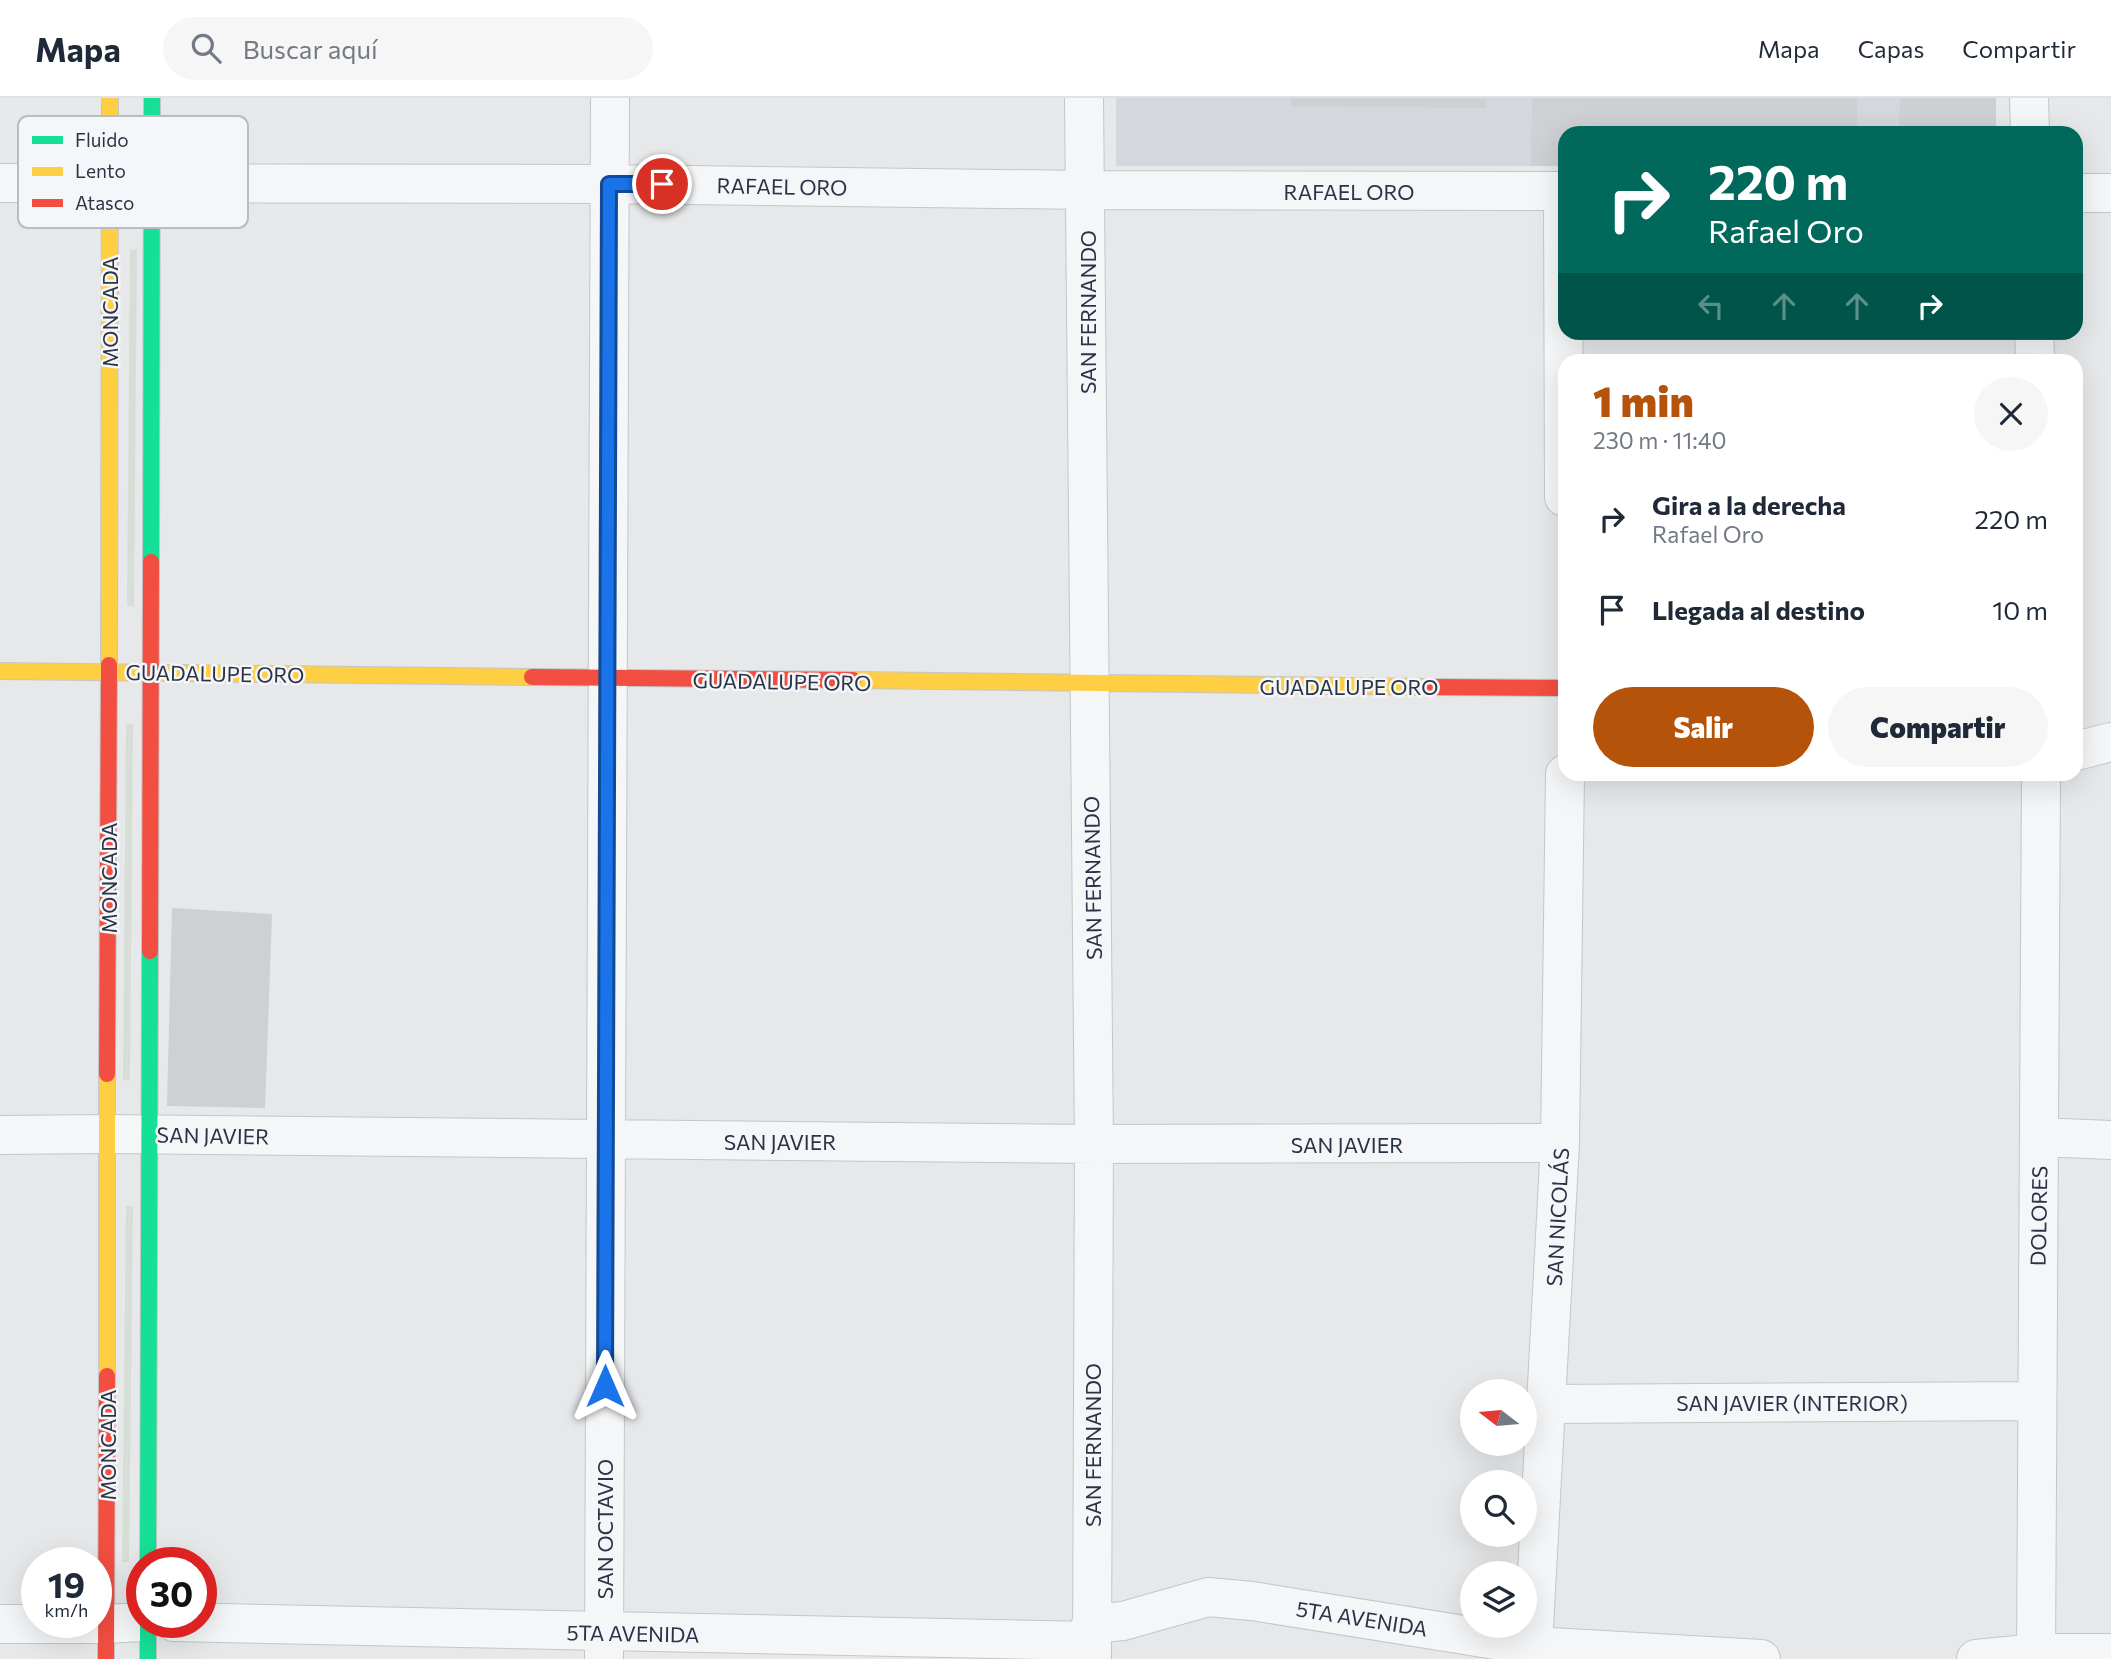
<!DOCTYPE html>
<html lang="es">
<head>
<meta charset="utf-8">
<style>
  body { margin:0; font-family:Commissioner,sans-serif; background:#f6f6f7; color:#1f2937; height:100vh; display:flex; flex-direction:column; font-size:26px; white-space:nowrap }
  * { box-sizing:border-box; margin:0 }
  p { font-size:23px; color:#747a83 }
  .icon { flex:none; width:38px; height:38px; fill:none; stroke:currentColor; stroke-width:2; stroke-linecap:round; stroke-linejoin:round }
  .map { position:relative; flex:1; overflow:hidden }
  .panel { position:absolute; left:1558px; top:256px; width:525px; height:427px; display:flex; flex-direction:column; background:#fff; border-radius:21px; box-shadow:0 7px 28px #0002 }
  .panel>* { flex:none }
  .banner { position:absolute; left:1558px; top:28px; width:525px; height:214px; border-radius:21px; box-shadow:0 7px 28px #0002; background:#00695c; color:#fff; overflow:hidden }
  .needle { width:46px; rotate:286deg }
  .fabs { position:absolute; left:1460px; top:1281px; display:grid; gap:14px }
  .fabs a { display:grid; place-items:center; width:77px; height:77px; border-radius:50%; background:#fff; box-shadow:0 7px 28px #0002; font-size:35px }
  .speed { position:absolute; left:21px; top:1449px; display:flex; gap:14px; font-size:35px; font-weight:700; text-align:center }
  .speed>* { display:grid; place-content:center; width:91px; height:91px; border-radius:50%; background:#fff; box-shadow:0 7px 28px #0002; line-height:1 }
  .speed small { font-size:18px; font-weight:400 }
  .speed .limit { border:10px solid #d22; background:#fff; color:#111 }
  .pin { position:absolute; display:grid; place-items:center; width:60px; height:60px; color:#fff; margin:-30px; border:4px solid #fff; border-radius:50%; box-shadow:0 2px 7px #0007 }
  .me { position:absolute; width:77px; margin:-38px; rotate:0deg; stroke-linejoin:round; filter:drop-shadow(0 0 5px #0008) }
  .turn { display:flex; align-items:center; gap:24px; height:147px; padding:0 35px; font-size:32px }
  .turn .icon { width:91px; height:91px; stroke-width:2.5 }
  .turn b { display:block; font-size:49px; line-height:60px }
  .lanes { display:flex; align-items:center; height:66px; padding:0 35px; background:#0003; justify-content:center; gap:35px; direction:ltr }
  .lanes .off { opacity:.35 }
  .round { display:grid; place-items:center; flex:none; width:74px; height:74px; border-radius:37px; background:#f6f6f7 }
  .head { display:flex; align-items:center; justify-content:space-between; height:119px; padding:0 35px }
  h1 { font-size:42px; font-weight:800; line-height:52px; color:#b45309 }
  .action { display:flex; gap:14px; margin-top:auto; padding:14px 35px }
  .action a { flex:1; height:80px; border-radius:42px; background:#b45309; color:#fff; font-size:28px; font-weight:800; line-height:80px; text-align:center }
  .action a+a { background:#f6f6f7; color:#1f2937 }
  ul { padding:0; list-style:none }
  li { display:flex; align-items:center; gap:21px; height:91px; padding:0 35px }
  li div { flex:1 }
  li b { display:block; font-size:26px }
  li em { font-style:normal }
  header { display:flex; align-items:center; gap:42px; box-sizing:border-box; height:98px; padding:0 35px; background:#fff; border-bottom:2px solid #e0e1e3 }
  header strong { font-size:33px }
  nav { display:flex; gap:38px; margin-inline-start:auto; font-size:24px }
  .search { width:490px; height:63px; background:#f6f6f7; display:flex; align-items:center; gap:18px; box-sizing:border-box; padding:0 24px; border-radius:38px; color:#747a83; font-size:26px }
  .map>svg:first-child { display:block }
  .built { fill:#d4d7dd }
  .grass { fill:#d6ded6 }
  .building { fill:#ced0d3 }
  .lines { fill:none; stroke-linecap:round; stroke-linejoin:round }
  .street-casing { stroke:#c4c6c8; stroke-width:40 }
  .fast-casing { stroke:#c4c6c8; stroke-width:18 }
  .slow-casing { stroke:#c4c6c8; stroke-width:18 }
  .jam-casing { stroke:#c4c6c8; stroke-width:18 }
  .street { stroke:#f5f6f7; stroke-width:38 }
  .fast { stroke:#16e098; stroke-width:16 }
  .slow { stroke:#ffcf43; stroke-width:16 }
  .jam { stroke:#f24e42; stroke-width:16 }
  .route-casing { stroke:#114b97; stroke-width:18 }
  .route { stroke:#1a73e8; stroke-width:12 }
  .labels { text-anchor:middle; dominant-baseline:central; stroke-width:5; stroke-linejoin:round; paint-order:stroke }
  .street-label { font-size:21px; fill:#2b3445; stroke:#f4f6f9 }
  .key { fill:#f4f6f9; stroke:#b8bcc3; stroke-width:2 }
  .key-label { font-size:19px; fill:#2b3445 }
</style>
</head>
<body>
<header>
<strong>Mapa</strong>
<div class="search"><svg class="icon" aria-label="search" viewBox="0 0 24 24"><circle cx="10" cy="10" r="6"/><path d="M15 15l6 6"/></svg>Buscar aquí</div>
<nav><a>Mapa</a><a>Capas</a><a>Compartir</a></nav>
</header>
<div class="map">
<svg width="2111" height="1561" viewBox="0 0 2111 1561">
  <rect width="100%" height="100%" fill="#e6e8ea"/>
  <!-- built -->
  <path class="built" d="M1116 0H1996V35H1564V68H1116Z"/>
  <!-- grass -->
  <path class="grass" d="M137 151 134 508H127L130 152Z
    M126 626H133L130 983 123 982Z
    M126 1108H133L129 1464H122Z"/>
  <!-- building -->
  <path class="building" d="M1291 0H1486V10L1291 8Z
    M1532 0H1857L1858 35H1564V68H1531Z
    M1900 0H1996V35H1899Z
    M172 810 272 816 265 1010 167 1008Z"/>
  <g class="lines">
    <!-- street casing -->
    <g class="street-casing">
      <path id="street" d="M1084 0 1094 1046 1092 1561
        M2029 0 2030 35
        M0 85 609 86 1087 92 1564 93
        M1563 93 1564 399
        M2076 95H2111
        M2034 234 2035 262
        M2076 653 2111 644
        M0 1037 107 1036 1094 1046 1560 1045
        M2039 1039 2111 1042
        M1547 1306 2036 1303
        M174 1524 1092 1543
        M0 1526H106L142 1524
        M1091 1526 1123 1523 1208 1499 1252 1503 1533 1548 1761 1561
        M604 1561 610 0
        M1530 1561 1533 1548 1560 1045 1565 676
        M1976 1561 2036 1555H2111
        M2036 1561 2041 676"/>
    </g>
    <!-- fast casing -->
    <g class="fast-casing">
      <path id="fast" d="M151 464 152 0
        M148 1465 150 853
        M148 1524V1561"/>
    </g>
    <!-- slow casing -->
    <g class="slow-casing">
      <path id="slow" d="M109 567 110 0
        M0 573 532 579
        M853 582 1432 589
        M107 1278V976"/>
    </g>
    <!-- jam casing -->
    <g class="jam-casing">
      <path id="jam" d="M532 579 853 582
        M1432 589 1564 590
        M150 853 151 464
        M107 976 109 567
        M106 1561 107 1278"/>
    </g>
    <!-- street -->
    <use href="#street" class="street"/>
    <!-- fast -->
    <use href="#fast" class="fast"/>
    <!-- slow -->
    <use href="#slow" class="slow"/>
    <!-- jam -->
    <use href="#jam" class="jam"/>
  </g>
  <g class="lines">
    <!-- route casing -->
    <g class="route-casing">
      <path id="route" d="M605 1288 609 86H662"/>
    </g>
    <!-- route -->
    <use href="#route" class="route"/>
  </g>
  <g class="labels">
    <!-- street labels -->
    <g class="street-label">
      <text transform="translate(782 88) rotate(1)">RAFAEL ORO</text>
      <text x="1349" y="93">RAFAEL ORO</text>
      <text transform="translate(109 214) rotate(-90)">MONCADA</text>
      <text transform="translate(1087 214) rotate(-90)">SAN FERNANDO</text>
      <text transform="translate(215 575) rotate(1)">GUADALUPE ORO</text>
      <text transform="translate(782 583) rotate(1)">GUADALUPE ORO</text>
      <text x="1349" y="588">GUADALUPE ORO</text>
      <text transform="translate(108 780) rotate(-90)">MONCADA</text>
      <text transform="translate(1092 780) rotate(-91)">SAN FERNANDO</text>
      <text transform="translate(213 1037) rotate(1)">SAN JAVIER</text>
      <text x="780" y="1043">SAN JAVIER</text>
      <text x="1347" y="1046">SAN JAVIER</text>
      <text transform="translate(2038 1118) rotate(-89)">DOLORES</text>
      <text transform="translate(1557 1119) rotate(-87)">SAN NICOLÁS</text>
      <text x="1792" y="1304">SAN JAVIER (INTERIOR)</text>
      <text transform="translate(107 1347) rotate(-90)">MONCADA</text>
      <text transform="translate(1092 1347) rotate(-90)">SAN FERNANDO</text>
      <text transform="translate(604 1431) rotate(-90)">SAN OCTAVIO</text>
      <text transform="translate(1362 1520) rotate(9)">5TA AVENIDA</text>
      <text transform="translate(633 1535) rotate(1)">5TA AVENIDA</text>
    </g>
  </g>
  <!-- legend -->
  <rect x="18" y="18" width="230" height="112" rx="10" class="key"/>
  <rect x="32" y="38" width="31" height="8" fill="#16e098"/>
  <rect x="32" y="69" width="31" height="9" fill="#ffcf43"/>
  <rect x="32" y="101" width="31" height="8" fill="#f24e42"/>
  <g class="key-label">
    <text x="75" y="49">Fluido</text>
    <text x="75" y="80">Lento</text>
    <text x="75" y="112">Atasco</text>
  </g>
</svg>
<div class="fabs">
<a><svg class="needle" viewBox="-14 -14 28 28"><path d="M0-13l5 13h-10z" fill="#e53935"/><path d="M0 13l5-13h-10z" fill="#747a83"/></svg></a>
<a><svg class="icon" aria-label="search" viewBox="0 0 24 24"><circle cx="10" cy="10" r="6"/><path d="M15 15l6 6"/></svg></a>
<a><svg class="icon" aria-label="layers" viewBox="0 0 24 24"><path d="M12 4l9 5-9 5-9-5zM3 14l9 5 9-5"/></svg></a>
</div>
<div class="speed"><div>19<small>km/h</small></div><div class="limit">30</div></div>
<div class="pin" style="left:662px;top:86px;background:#d93025"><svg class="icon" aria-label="arrive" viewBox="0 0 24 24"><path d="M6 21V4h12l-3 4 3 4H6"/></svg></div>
<svg class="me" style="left:605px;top:1288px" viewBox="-20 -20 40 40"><path d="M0-17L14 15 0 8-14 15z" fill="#1a73e8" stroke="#fff" stroke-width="4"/></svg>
<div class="banner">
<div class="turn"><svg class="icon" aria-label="right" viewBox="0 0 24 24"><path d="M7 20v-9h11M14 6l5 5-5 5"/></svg><div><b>220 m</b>Rafael Oro</div></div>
<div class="lanes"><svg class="icon off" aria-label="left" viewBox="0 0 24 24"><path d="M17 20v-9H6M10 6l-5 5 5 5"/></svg><svg class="icon off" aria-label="ahead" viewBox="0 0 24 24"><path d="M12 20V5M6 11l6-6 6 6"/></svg><svg class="icon off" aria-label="ahead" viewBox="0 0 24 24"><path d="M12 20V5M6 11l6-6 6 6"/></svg><svg class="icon" aria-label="right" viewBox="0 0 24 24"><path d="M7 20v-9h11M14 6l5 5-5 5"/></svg></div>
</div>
<section class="panel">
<div class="head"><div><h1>1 min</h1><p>230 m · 11:40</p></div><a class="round"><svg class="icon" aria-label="close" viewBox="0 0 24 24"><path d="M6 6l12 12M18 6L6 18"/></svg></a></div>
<ul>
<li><svg class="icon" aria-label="right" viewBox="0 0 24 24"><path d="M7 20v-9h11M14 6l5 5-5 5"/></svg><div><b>Gira a la derecha</b><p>Rafael Oro</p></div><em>220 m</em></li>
<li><svg class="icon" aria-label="arrive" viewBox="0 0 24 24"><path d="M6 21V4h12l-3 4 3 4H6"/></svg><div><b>Llegada al destino</b></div><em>10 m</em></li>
</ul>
<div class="action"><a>Salir</a><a>Compartir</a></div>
</section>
</div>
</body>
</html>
